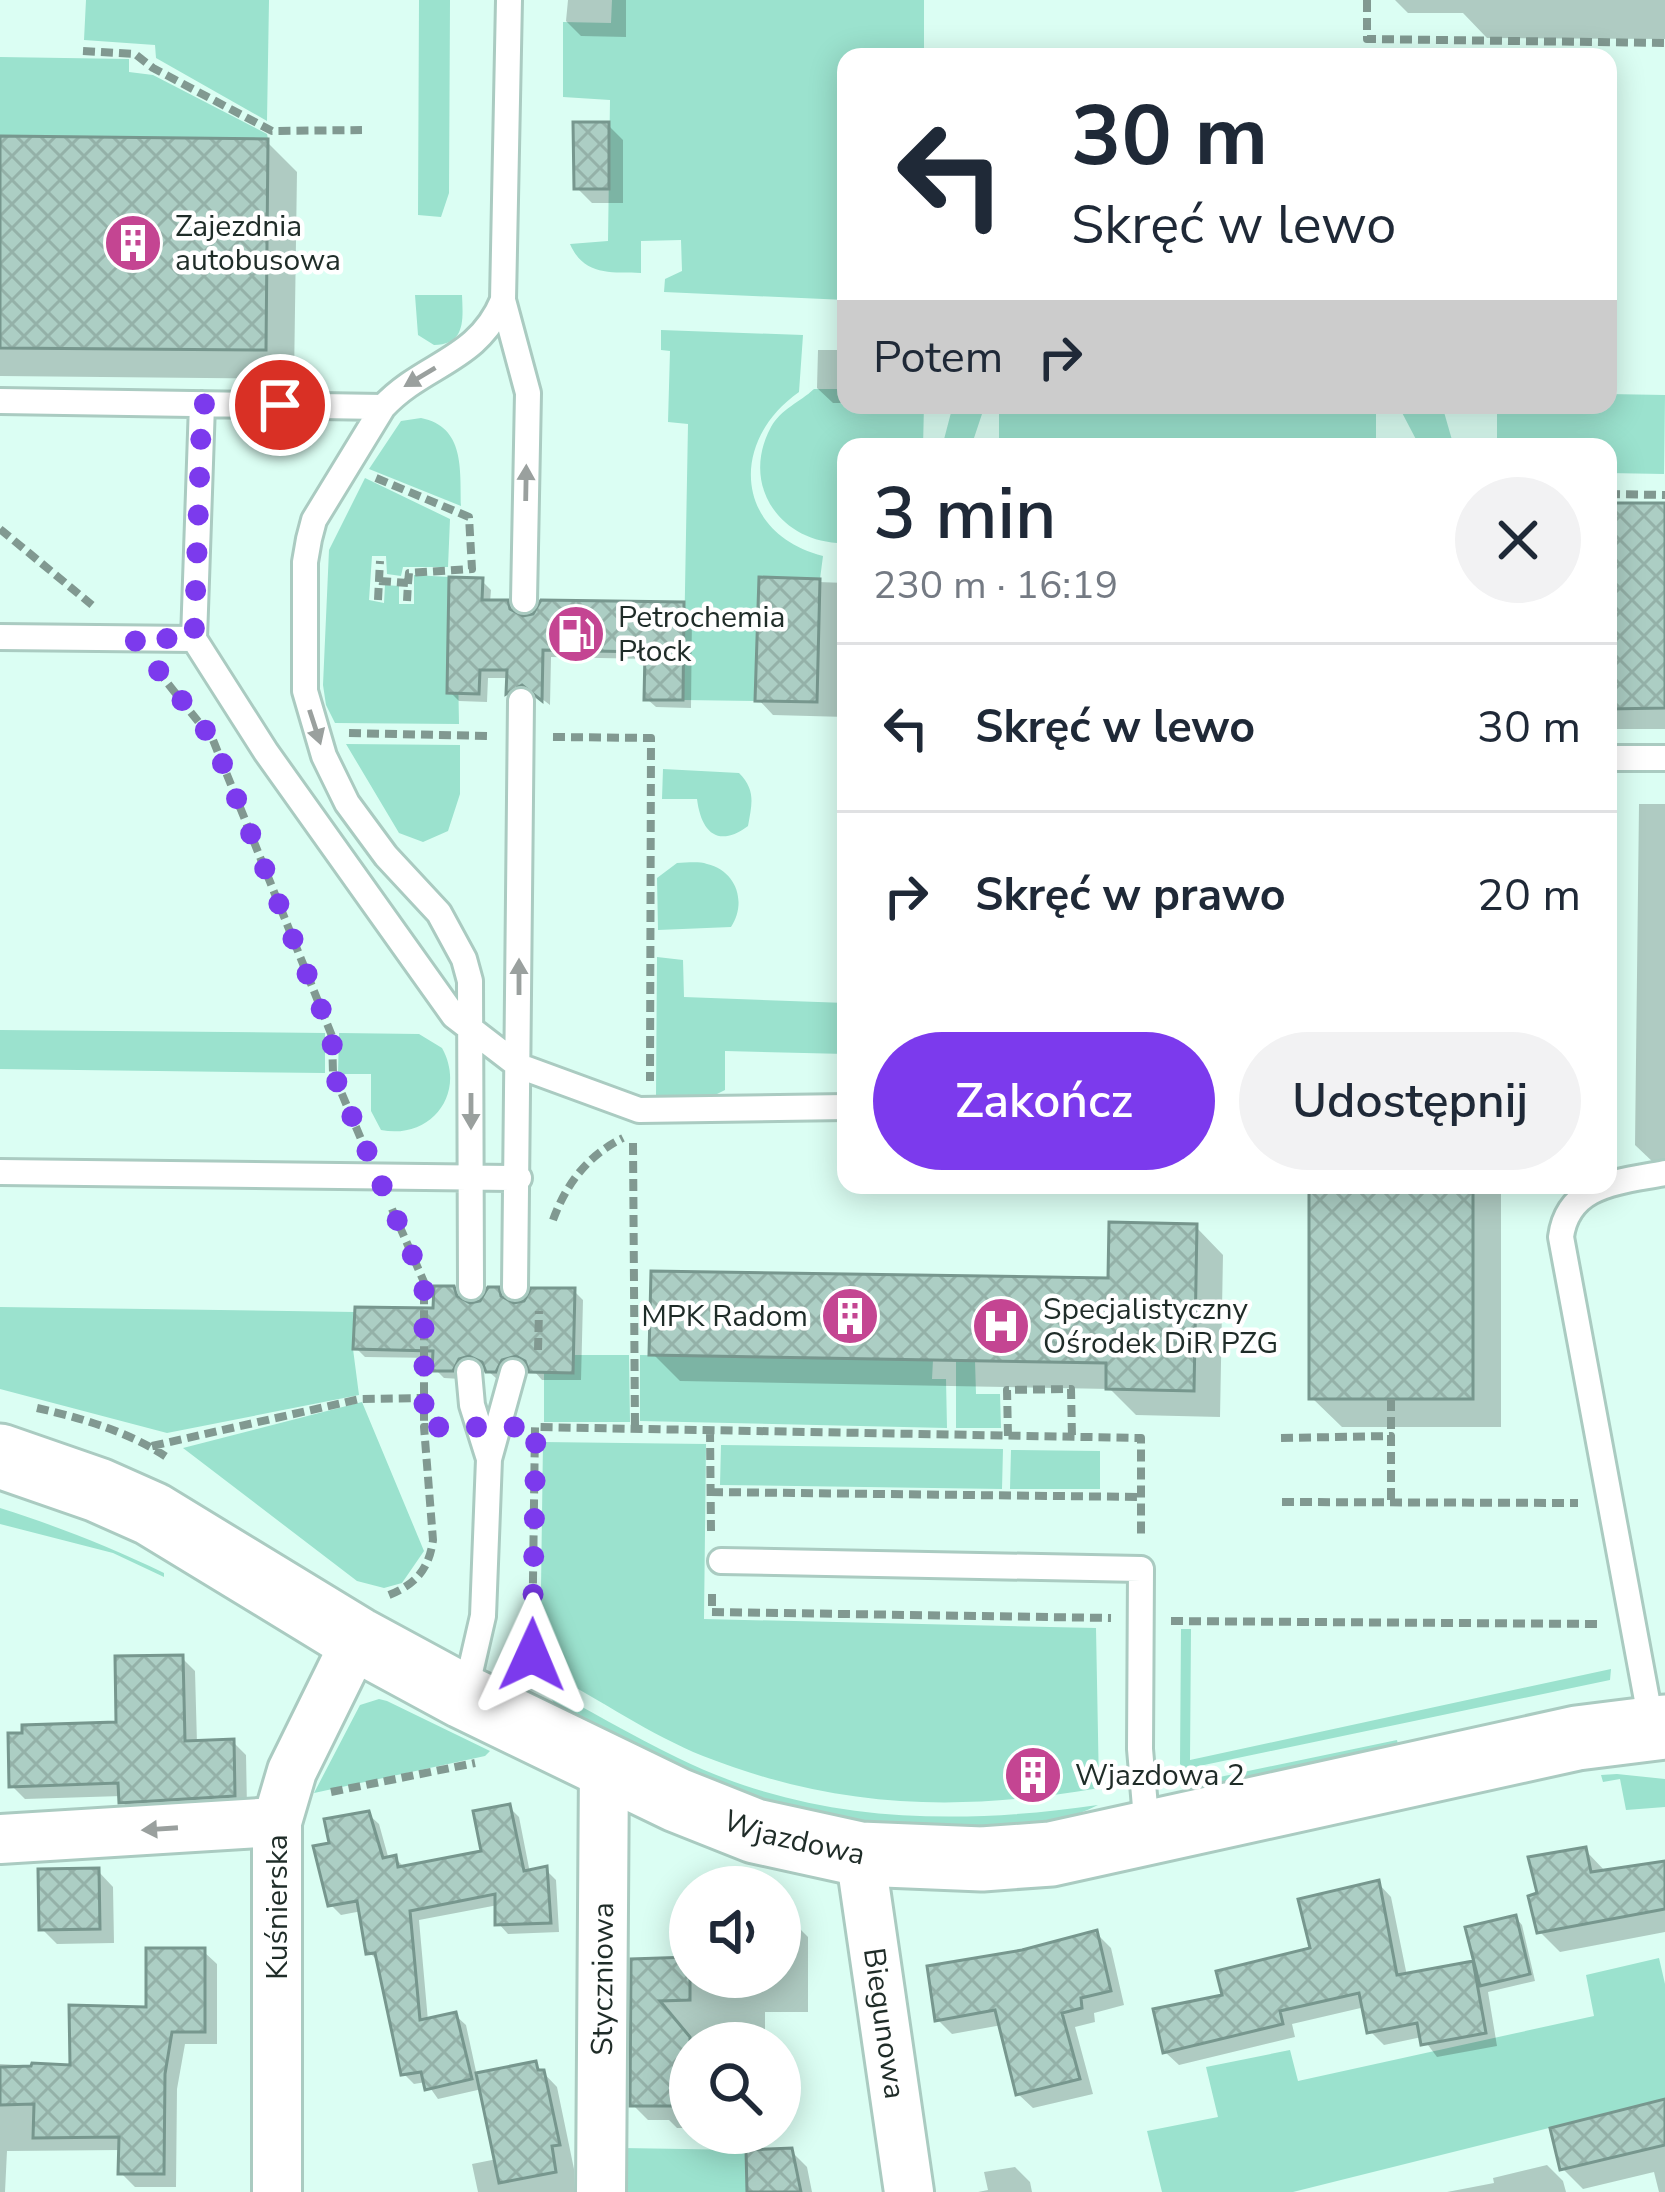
<!DOCTYPE html>
<html lang="pl">
<head>
<meta charset="utf-8">
<style>
  body { margin:0; font-family:"Nunito Sans",sans-serif; background:#f2f2f3; color:#1f2937; height:100vh; display:flex; flex-direction:column; font-size:45px; white-space:nowrap }
  * { box-sizing:border-box; margin:0 }
  p { font-size:39px; color:#747a83 }
  .icon { flex:none; width:66px; height:66px; fill:none; stroke:currentColor; stroke-width:2; stroke-linecap:round; stroke-linejoin:round }
  .map { position:relative; flex:1; overflow:hidden }
  .panel { position:absolute; left:837px; top:438px; width:780px; height:756px; display:flex; flex-direction:column; background:#fff; border-radius:24px; box-shadow:0 6px 30px #0003 }
  .panel>* { flex:none }
  .top-card { position:absolute; left:837px; top:48px; width:780px; height:366px; border-radius:24px; box-shadow:0 6px 30px #0003; background:#fff; color:#1f2937; overflow:hidden }
  .fabs { position:absolute; left:669px; top:1866px; display:grid; gap:24px }
  .fabs a { display:grid; place-items:center; width:132px; height:132px; border-radius:50%; background:#fff; box-shadow:0 6px 30px #0003; font-size:60px }
  .pin { position:absolute; display:grid; place-items:center; width:102px; height:102px; color:#fff; margin:-51px; border:6px solid #fff; border-radius:50%; box-shadow:0 3px 12px #0007 }
  .me { position:absolute; width:132px; margin:-66px; rotate:1deg; stroke-linejoin:round; filter:drop-shadow(0 0 9px #0008) }
  .turn { display:flex; align-items:center; gap:42px; height:252px; padding:0 36px; font-size:54px }
  .turn .icon { width:156px; height:156px; stroke-width:2.5 }
  .turn b { display:block; font-size:84px; line-height:102px }
  .then { display:flex; align-items:center; height:114px; padding:0 36px; background:#0003; gap:24px; font-size:45px }
  .round { display:grid; place-items:center; flex:none; width:126px; height:126px; border-radius:63px; background:#f2f2f3 }
  .headline { display:flex; align-items:center; justify-content:space-between; height:204px; padding:0 36px }
  h1 { font-size:72px; font-weight:600; line-height:90px }
  .primary-button { display:flex; gap:24px; margin-top:auto; padding:24px 36px }
  .primary-button a { flex:1; height:138px; border-radius:72px; background:#7c3aed; color:#fff; font-size:48px; font-weight:600; line-height:138px; text-align:center }
  .primary-button a+a { background:#f2f2f3; color:#1f2937 }
  ul { padding:0; list-style:none }
  li { display:flex; align-items:center; gap:36px; height:168px; padding:0 36px; border-top:3px solid #e0e1e3 }
  li div { flex:1 }
  li b { display:block; font-size:45px }
  li em { font-style:normal }
  .map>svg:first-child { display:block }
  .green { fill:#9be2ce }
  .shadow { fill:#0003 }
  .building { fill:url(#building-cross-hatch); stroke:#77978e; stroke-width:3 }
  .lines { fill:none; stroke-linecap:round; stroke-linejoin:round }
  .service-casing { stroke:#aacbc1; stroke-width:30 }
  .minor-casing { stroke:#aacbc1; stroke-width:54 }
  .tertiary-casing { stroke:#aacbc1; stroke-width:69 }
  .path { stroke:#819991; stroke-width:8; stroke-dasharray:12 6; stroke-linecap:butt }
  .service { stroke:#fff; stroke-width:24 }
  .minor { stroke:#fff; stroke-width:48 }
  .tertiary { stroke:#fff; stroke-width:63 }
  .oneway { fill:#9aa09e }
  .route { stroke:#7c3aed; stroke-width:21; stroke-dasharray:0 37.8 }
  .labels { text-anchor:middle; dominant-baseline:central; stroke-width:9; stroke-linejoin:round; paint-order:stroke }
  .poi-label { font-size:30px; fill:#1f2c28; stroke:#fff; text-anchor:start }
  .street-label { font-size:30px; fill:#1f2c28; stroke:#fff }
</style>
</head>
<body>
<div class="map">
<svg width="1665" height="2192" viewBox="0 0 1665 2192">
  <defs>
    <pattern id="building-cross-hatch" width="8" height="8" patternUnits="userSpaceOnUse" patternTransform="scale(3)"><rect width="8" height="8" fill="#accec4"/><path d="M0 0l8 8M0 8l8-8" fill="none" stroke="#94b1a8"/></pattern>
  </defs>
  <rect width="100%" height="100%" fill="#dbfef3"/>
  <!-- green -->
  <path class="green" d="M86 0H269L267 121 156 58 155 45 84 40Z
    M419 0H450L449 193 441 217 418 215Z
    M612 0H924V57H846V300L664 292 665 279 682 271 681 240 641 241V273C610 272 584 276 570 244L608 241 610 100 563 97V22L611 23Z
    M0 57 129 59V72L153 75 267 134 268 139 0 136Z
    M415 295H462C463 319 466 345 434 345L418 335Z
    M661 330 803 335 799 392C729 441 734 533 823 556L820 579 759 577 755 701 683 700 688 424 668 422 670 351 661 350Z
    M814 389H846V405H924L923 447H846V543C782 545 739 486 771 427 781 409 800 402 814 389Z
    M1608 394 1665 395 1664 474 1608 473V447H1497V405H1608Z
    M953 405H990L982 414 971 447H942Z
    M999 405H1376V447H999Z
    M1398 405H1442L1454 447H1420Z
    M421 418C465 427 460 469 461 506L369 469 401 421Z
    M365 478 450 519 448 567H403L401 576 387 574 386 556H372L369 600 384 603 385 585 399 586V604H414V575L449 577 447 669 458 670 459 724 335 723 326 705 323 685 329 550Z
    M346 744 460 745V794L448 831 423 842 399 833Z
    M663 769 739 773C756 790 752 804 748 826 717 849 701 831 697 799H662Z
    M677 863C686 863 698 861 707 864 737 871 747 903 731 927L658 930 657 878Z
    M657 957 683 960 684 997 846 1003V1054L725 1051V1090L713 1096H656Z
    M0 1030 325 1033V1073L0 1069Z
    M339 1033 419 1034 442 1048C467 1093 431 1140 381 1130L371 1111V1074H338Z
    M0 1307 355 1312 353 1349 359 1395 167 1433 0 1389Z
    M574 1355H629L630 1422H544V1373H573Z
    M640 1355 933 1360 932 1379H946L947 1428 640 1421Z
    M956 1360 975 1361 976 1394H1000L1001 1428H956Z
    M362 1402 424 1551 402 1583 384 1588 357 1581 183 1448Z
    M543 1442 706 1444 704 1619 1096 1628 1099 1788C958 1812 838 1809 703 1756 651 1735 600 1700 550 1673L540 1662Z
    M721 1445 1003 1449 1002 1489 720 1485Z
    M1011 1450 1100 1451V1489H1010Z
    M0 1508C57 1526 110 1547 164 1573V1577L113 1553 0 1524Z
    M1181 1629H1191L1190 1760 1611 1669 1610 1680 1185 1769 1180 1764Z
    M541 1684C586 1709 631 1735 678 1758 810 1823 954 1826 1098 1805 1058 1825 1018 1827 973 1829 892 1831 806 1821 730 1791 676 1770 625 1741 573 1716L554 1703Z
    M379 1699 387 1701 490 1751 485 1756 314 1793 360 1705Z
    M1397 1740 1399 1750 1212 1789 1210 1779Z
    M1617 1774 1665 1779V1807L1626 1810 1620 1779 1603 1782 1601 1775Z
    M1659 1958 1665 1984V2099L1293 2192H1162L1147 2131 1218 2117 1206 2067 1290 2050 1298 2081 1594 2016 1586 1975Z
    M622 2148 746 2150 747 2192H622Z"/>
  <!-- shadow -->
  <path class="shadow" d="M568 0H626V37L581 36 566 21Z
    M1395 0H1665V39L1487 38 1463 13H1408Z
    M608 125 623 140V203H592L577 188Z
    M0 139 267 142 297 172 294 379 0 376Z
    M818 350H846V403H833L817 388Z
    M1608 506H1665V729H1608Z
    M762 580 846 583V717L773 715 758 699Z
    M482 581 491 590 490 603H506L522 620 683 605 692 614 691 708 656 707 647 699 648 659 551 657 550 705 533 692 518 701 509 693 510 678H488L487 702 459 701 450 692Z
    M1639 804H1665V1164H1655L1635 1145Z
    M1312 1185H1501V1427H1342L1312 1398Z
    M1196 1227 1223 1255 1220 1417 1136 1415 1110 1389 680 1381 652 1353 1111 1281Z
    M453 1289 464 1303H482L497 1290 513 1307 574 1291 583 1300 581 1380H542L527 1363 511 1367 505 1379H497L479 1363 467 1367 461 1379 444 1378 435 1369 436 1358 365 1357 356 1348 436 1311Z
    M182 1658 195 1671 197 1744 233 1742 246 1755 247 1808 136 1815 122 1802V1796L25 1799 12 1786 119 1725Z
    M509 1807 519 1817 530 1873 546 1870 556 1880 559 1932 508 1934 498 1923V1905L419 1920 428 2021 455 2015 466 2025 477 2076 535 2064 557 2087 574 2169V2192H478L472 2164 497 2159 482 2089 438 2099 426 2082 414 2084 404 2074 381 1964 369 1952 362 1911 341 1915 331 1905 332 1846 368 1814 379 1824 389 1860 395 1858 406 1869 484 1853Z
    M1585 1850 1606 1872 1665 1863V1932L1560 1952 1540 1932Z
    M98 1871 113 1887 114 1943 57 1944 42 1929Z
    M1378 1883 1391 1897 1407 1976 1472 1964 1479 1972 1516 1918 1522 1925 1535 1981 1488 1992 1497 2046 1437 2057 1422 2037 1384 2045 1370 2031 1365 2007 1292 2024 1295 2037 1179 2065 1165 2052 1226 1997 1313 1950Z
    M780 1921H792L808 1937V2012H765V2043H690V2128H677L669 2120H648L633 2105 634 1962 688 1960 690 1946V1977H780Z
    M1096 1933 1111 1948 1124 2005 1094 2013 1095 2022 1075 2027 1093 2094 1033 2108 1018 2094 1002 2025 952 2034 938 2020 1022 1953Z
    M203 1951 217 1964V2044H185L177 2089 176 2187H135L121 2173 122 2150 7 2151 5 2192H0V2064L73 2068 148 2010Z
    M1665 2102V2192H1659L1654 2172 1583 2189 1563 2169Z
    M791 2151 807 2167 812 2192H750Z
    M1547 2165 1563 2181 1566 2192H1447L1494 2183 1493 2178Z
    M1015 2167 1030 2182 1032 2192H978L988 2190 984 2172Z"/>
  <!-- building -->
  <path class="building" d="M573 122H609V189H574Z
    M0 136 268 139 266 350 0 348Z
    M1608 503H1665V708L1608 709Z
    M449 577 483 578 482 600H508L510 609 523 616 533 614 541 600 684 602 683 700H644L645 652 543 650 542 701 522 685 506 694 507 670H480L479 694 447 693Z
    M759 577 820 579 817 702 755 701Z
    M1309 1185H1473V1399H1309Z
    M1109 1222 1197 1224 1194 1391 1106 1389V1363L649 1355 651 1271 1108 1278Z
    M434 1286H454L457 1296 470 1303 480 1301 488 1287H499L501 1296 514 1303 524 1301 531 1288H575L573 1373 529 1372 525 1361 516 1356 502 1360 496 1372H486L482 1362 469 1356 459 1359 453 1371H432L433 1351 353 1349 355 1307 433 1308Z
    M183 1655 185 1741 234 1739 235 1796 119 1803 118 1783 9 1787 8 1733H22V1725L116 1722 115 1656Z
    M510 1804 524 1871 547 1866 551 1923 495 1925V1894L410 1911 420 2020 456 2012 472 2079 425 2090 421 2072 401 2075 375 1953 366 1954 357 1901 328 1906 313 1846 329 1843 324 1819 369 1811 383 1858 396 1855 398 1867 481 1851 473 1811Z
    M1586 1847 1591 1872 1665 1861V1909L1537 1933 1528 1896 1537 1893 1528 1857Z
    M99 1868 100 1929 39 1930 38 1869Z
    M1379 1880 1397 1975 1473 1961 1486 2033 1421 2045 1417 2023 1367 2033 1359 1993 1280 2011 1283 2024 1163 2053 1153 2009 1222 1995 1216 1971 1310 1948 1298 1899Z
    M1516 1915 1530 1974 1480 1986 1465 1927Z
    M1097 1930 1111 1991 1081 1998 1082 2008 1062 2013 1080 2079 1016 2095 995 2010 935 2021 927 1966 1022 1950Z
    M146 1948H205V2032H172L165 2074 164 2174H118L119 2137 33 2138 34 2104 0 2105V2067L31 2066 32 2063 70 2065 69 2005 146 2007Z
    M690 1957V2000L660 2001 690 2037V2106H630L631 1959Z
    M536 2061 538 2070H544L560 2145 552 2146 556 2172 499 2183 476 2073Z
    M1665 2099V2145L1560 2170 1550 2128Z
    M792 2148 801 2192H747L746 2150Z"/>
  <g class="lines">
    <!-- service casing -->
    <g class="service-casing">
      <path id="service" d="M509 0 503 300 528 393 524 600
        M0 401 383 407
        M202 404 194 639 266 752 454 1016 519 1066 639 1110 846 1107
        M0 637 194 639
        M1608 758H1665
        M0 1172 519 1178
        M471 1287 470 981 464 959 439 913 386 856 347 803 324 756 305 691V562L309 539 314 520 383 407C424 363 478 361 503 300
        M515 1287 521 701
        M469 1372 472 1405 489 1459
        M721 1561 1141 1569 1140 1749 1147 1830
        M465 1694 483 1616 489 1459 513 1372
        M1652 1727 1561 1237C1568 1183 1620 1182 1665 1173"/>
    </g>
    <!-- minor casing -->
    <g class="minor-casing">
      <g id="minor">
        <path d="M0 1839 277 1822"/>
        <path id="s1" d="M860 1854 909 2192"/>
        <path d="M277 2192V1822L292 1771 357 1639"/>
        <path id="s2" d="M601 2192 604 1766"/>
      </g>
    </g>
    <!-- tertiary casing -->
    <g class="tertiary-casing">
      <g id="tertiary">
        <path id="s3" d="M0 1456 98 1490 152 1514 357 1639 464 1697 677 1800 755 1831 860 1854 982 1859 1051 1854 1577 1738 1665 1727"/>
      </g>
    </g>
    <!-- path -->
    <path class="path" d="M1367 0V39L1665 43
      M83 51 135 54 153 68 272 131 362 130
      M376 478 469 517 472 569 409 573 408 583
      M1608 494 1665 495
      M0 529 92 605
      M379 581 408 583 407 601
      M378 600 380 561
      M157 670 213 740 332 1036 333 1073 364 1146
      M349 733 490 736
      M553 737 651 738 650 1081
      M633 1143 635 1429
      M392 1209 424 1282V1398
      M553 1220C566 1184 588 1155 623 1138
      M538 1350 539 1311
      M1391 1399V1436
      M37 1408C81 1418 130 1432 168 1458
      M710 1430 711 1531
      M1008 1436 1007 1390 1071 1389 1072 1437
      M1281 1438 1391 1436V1502
      M152 1446 360 1399 424 1398V1427
      M711 1492 1141 1497
      M1282 1502 1578 1503
      M712 1594V1612L1111 1618
      M389 1595C416 1584 429 1569 433 1540L424 1427H448
      M1171 1621 1600 1624
      M539 1672 532 1655 535 1427 1141 1438V1538
      M331 1792 475 1763"/>
    <!-- service -->
    <use href="#service" class="service"/>
    <!-- minor -->
    <use href="#minor" class="minor"/>
    <!-- tertiary -->
    <use href="#tertiary" class="tertiary"/>
  </g>
  <!-- one-way arrows -->
  <defs><path id="oneway-solid" d="M-6-.8H1V-3.2L6.5 0L1 3.2V.8H-6Z" transform="scale(3)"/></defs>
  <g class="oneway">
    <use href="#oneway-solid" transform="translate(420 377) rotate(149)"/>
    <use href="#oneway-solid" transform="translate(526 483) rotate(-89)"/>
    <use href="#oneway-solid" transform="translate(315 727) rotate(72)"/>
    <use href="#oneway-solid" transform="translate(519 977) rotate(-90)"/>
    <use href="#oneway-solid" transform="translate(471 1111) rotate(90)"/>
    <use href="#oneway-solid" transform="translate(160 1829) rotate(176)"/>
  </g>
  <g class="lines">
    <!-- route -->
    <path class="route" d="M280 405 202 404 194 639 133 638 213 740 332 1036 333 1073 424 1282V1427H536L532 1655"/>
  </g>
  <!-- icons -->
  <defs>
    <g id="building-disc" transform="scale(3)"><circle r="9.5" fill="#c44592" stroke="#fff"/><path d="M-4-6H4V6H1V3H-1V6H-4ZM-2.5-4.3h1.7v1.8h-1.7ZM.8-4.3h1.7v1.8H.8ZM-2.5-1h1.7V.8h-1.7ZM.8-1h1.7V.8H.8Z" fill="#fff"/></g>
    <g id="fuel-disc" transform="scale(3)"><circle r="9.5" fill="#c44592" stroke="#fff"/><path d="M-5.5-6h7V0h2V4h1.3V-2.5L3-4.5l.8-.8L6-3V5H2.5V1h-1V6h-7ZM-4.2-4.7v3.2H.2V-4.7Z" fill="#fff"/></g>
    <g id="hospital-disc" transform="scale(3)"><circle r="9.5" fill="#c44592" stroke="#fff"/><path d="M-5-5h3v3.5h4V-5h3V5h-3V1.5h-4V5h-3Z" fill="#fff"/></g>
  </defs>
  <g fill-rule="evenodd">
    <use href="#building-disc" x="133" y="243"/>
    <use href="#fuel-disc" x="576" y="634"/>
    <use href="#building-disc" x="850" y="1316"/>
    <use href="#hospital-disc" x="1001" y="1326"/>
    <use href="#building-disc" x="1033" y="1775"/>
  </g>
  <g class="labels">
    <!-- poi labels -->
    <g class="poi-label">
      <text x="175" y="226">Zajezdnia<tspan x="175" dy="34">autobusowa</tspan></text>
      <text x="618" y="617">Petrochemia<tspan x="618" dy="34">Płock</tspan></text>
      <text x="1043" y="1309">Specjalistyczny<tspan x="1043" dy="34">Ośrodek DiR PZG</tspan></text>
      <text x="808" y="1316" text-anchor="end">MPK Radom</text>
      <text x="1075" y="1775">Wjazdowa 2</text>
    </g>
    <!-- street labels -->
    <g class="street-label">
      <text stroke="none"><textPath href="#s3" startOffset="885">Wjazdowa</textPath></text>
      <text transform="translate(277 1907) rotate(-90)">Kuśnierska</text>
      <text stroke="none"><textPath href="#s2" startOffset="213">Styczniowa</textPath></text>
      <text stroke="none"><textPath href="#s1" startOffset="171">Biegunowa</textPath></text>
    </g>
  </g>
</svg>
<div class="fabs">
<a><svg class="icon" aria-label="sound" viewBox="0 0 24 24"><path d="M4 9h4l5-4v14l-5-4H4zM17 9q2 3 0 6"/></svg></a>
<a><svg class="icon" aria-label="search" viewBox="0 0 24 24"><circle cx="10" cy="10" r="6"/><path d="M15 15l6 6"/></svg></a>
</div>
<div class="pin" style="left:280px;top:405px;background:#d93025"><svg class="icon" aria-label="arrive" viewBox="0 0 24 24"><path d="M6 21V4h12l-3 4 3 4H6"/></svg></div>
<svg class="me" style="left:532px;top:1655px" viewBox="-20 -20 40 40"><path d="M0-17L14 15 0 8-14 15z" fill="#7c3aed" stroke="#fff" stroke-width="4"/></svg>
<div class="top-card">
<div class="turn"><svg class="icon" aria-label="left" viewBox="0 0 24 24"><path d="M17 20v-9H6M10 6l-5 5 5 5"/></svg><div><b>30 m</b>Skręć w lewo</div></div>
<div class="then">Potem<svg class="icon" aria-label="right" viewBox="0 0 24 24"><path d="M7 20v-9h11M14 6l5 5-5 5"/></svg></div>
</div>
<section class="panel">
<div class="headline"><div><h1>3 min</h1><p>230 m · 16:19</p></div><a class="round"><svg class="icon" aria-label="close" viewBox="0 0 24 24"><path d="M6 6l12 12M18 6L6 18"/></svg></a></div>
<ul>
<li><svg class="icon" aria-label="left" viewBox="0 0 24 24"><path d="M17 20v-9H6M10 6l-5 5 5 5"/></svg><div><b>Skręć w lewo</b></div><em>30 m</em></li>
<li><svg class="icon" aria-label="right" viewBox="0 0 24 24"><path d="M7 20v-9h11M14 6l5 5-5 5"/></svg><div><b>Skręć w prawo</b></div><em>20 m</em></li>
</ul>
<div class="primary-button"><a>Zakończ</a><a>Udostępnij</a></div>
</section>
</div>
</body>
</html>
